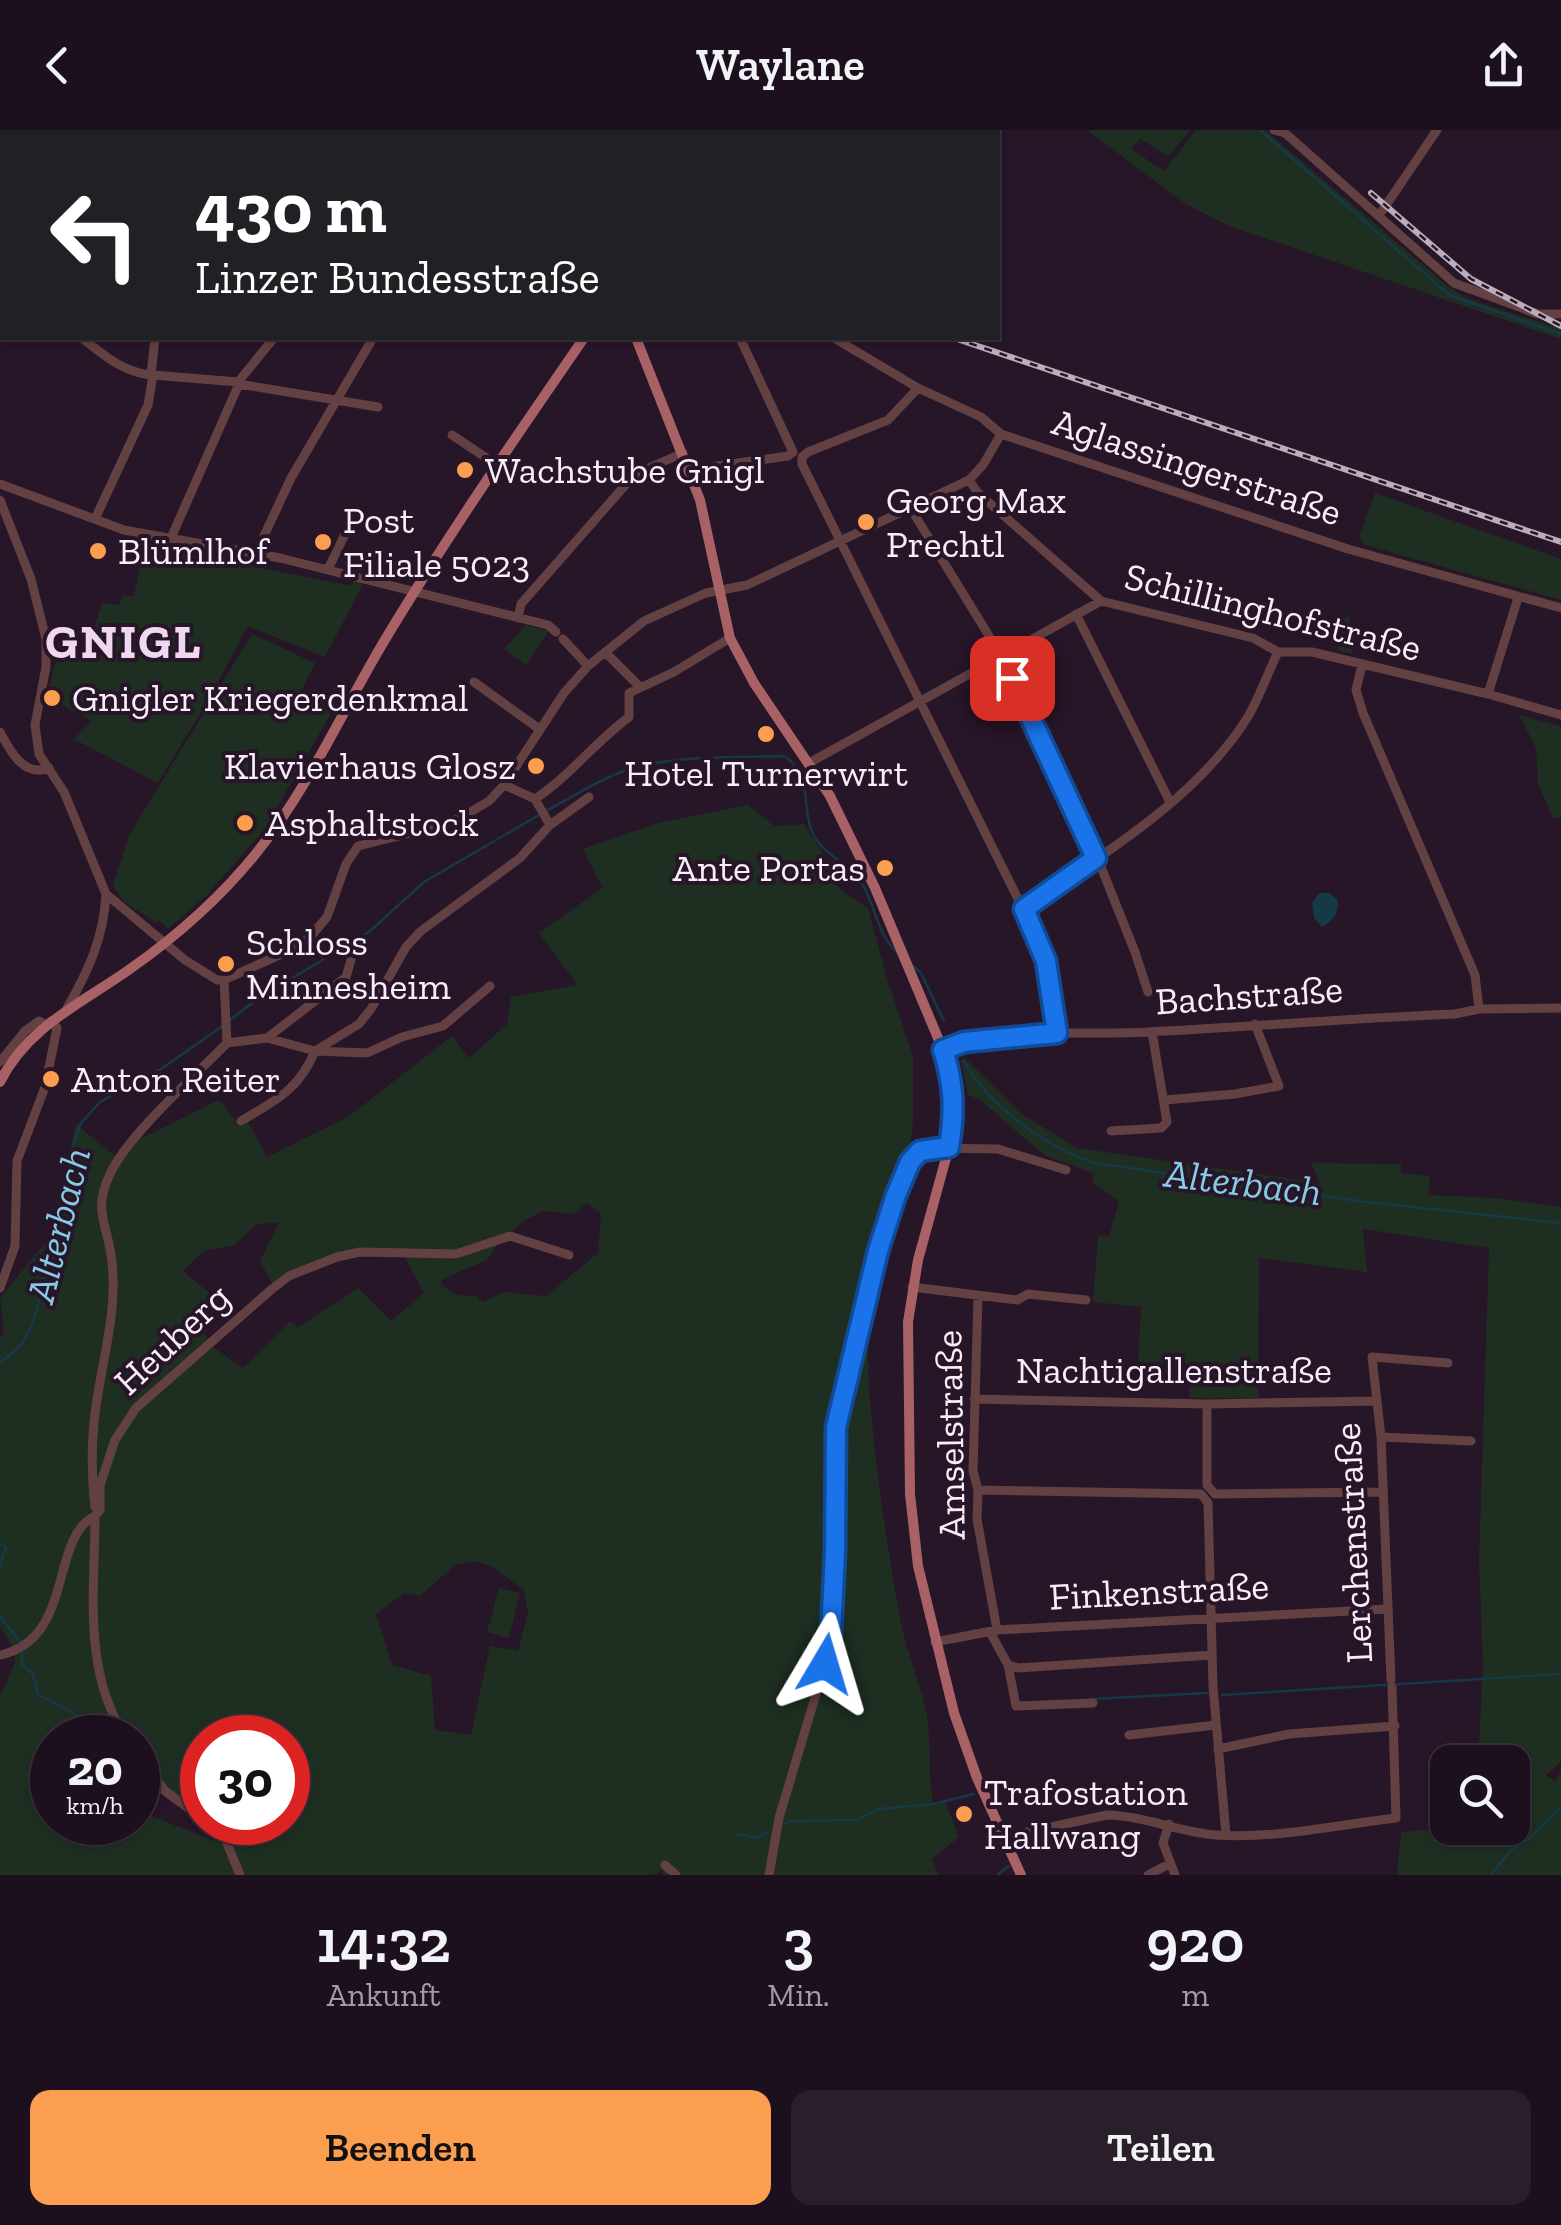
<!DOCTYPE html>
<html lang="de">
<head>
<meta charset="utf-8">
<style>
  body { margin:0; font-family:"Zilla Slab",serif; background:#2a1e2b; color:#f1f3f6; height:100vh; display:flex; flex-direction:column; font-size:38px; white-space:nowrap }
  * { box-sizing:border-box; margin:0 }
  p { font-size:32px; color:#a09da4 }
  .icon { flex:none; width:55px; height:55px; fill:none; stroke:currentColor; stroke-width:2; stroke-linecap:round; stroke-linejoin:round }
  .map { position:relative; height:1745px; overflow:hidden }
  .side { display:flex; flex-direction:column; background:#1d101e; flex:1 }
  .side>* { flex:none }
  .guide { position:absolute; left:0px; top:0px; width:1000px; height:210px; box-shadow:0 2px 8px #0004,0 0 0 2px #3b303c; background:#202124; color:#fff; overflow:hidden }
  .controls { position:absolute; left:1430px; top:1615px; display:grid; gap:20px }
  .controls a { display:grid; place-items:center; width:100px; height:100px; border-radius:20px; background:#1d101e; box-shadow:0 2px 8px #0004,0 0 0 2px #3b303c; font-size:50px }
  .speed { position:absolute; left:30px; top:1585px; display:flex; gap:20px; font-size:50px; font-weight:700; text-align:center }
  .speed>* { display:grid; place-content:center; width:130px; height:130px; border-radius:50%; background:#1d101e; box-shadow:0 2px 8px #0004,0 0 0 2px #3b303c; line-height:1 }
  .speed small { font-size:25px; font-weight:400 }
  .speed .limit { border:15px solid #d22; background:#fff; color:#111 }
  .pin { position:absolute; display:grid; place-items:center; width:85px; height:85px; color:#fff; margin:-42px; border-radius:20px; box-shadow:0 5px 15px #0006 }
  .me { position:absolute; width:110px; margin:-55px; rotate:7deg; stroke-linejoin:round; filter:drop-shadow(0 0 8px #0008) }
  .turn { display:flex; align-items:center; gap:35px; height:210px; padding:0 30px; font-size:45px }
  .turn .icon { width:130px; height:130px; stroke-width:2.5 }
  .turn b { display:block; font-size:70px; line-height:85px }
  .eta { display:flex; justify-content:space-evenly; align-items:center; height:170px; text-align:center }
  .eta b { font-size:60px; font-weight:600; line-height:70px }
  .action { display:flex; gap:20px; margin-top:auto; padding:20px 30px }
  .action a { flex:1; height:115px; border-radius:20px; background:#fb9e50; color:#111; font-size:40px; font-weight:600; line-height:115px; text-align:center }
  .action a+a { background:#2a1e2b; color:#f1f3f6 }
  header { display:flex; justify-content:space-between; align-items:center; height:130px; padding:0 30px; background:#1d101e; font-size:45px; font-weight:600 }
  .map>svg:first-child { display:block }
  .green { fill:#1e2f22; fill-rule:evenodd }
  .water { fill:#153a47 }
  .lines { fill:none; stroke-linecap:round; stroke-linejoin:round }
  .stream { stroke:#153a47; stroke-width:2.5 }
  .minor { stroke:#634041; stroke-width:9 }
  .major { stroke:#a86164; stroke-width:10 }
  .rail-casing { stroke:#bbadbc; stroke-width:6 }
  .rail { stroke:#271528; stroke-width:2.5; stroke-dasharray:8; stroke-linecap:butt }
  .route-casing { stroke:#114b97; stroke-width:25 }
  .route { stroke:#1a73e8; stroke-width:18 }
  .poi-dot { fill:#fb9e50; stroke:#271528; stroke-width:4 }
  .labels { text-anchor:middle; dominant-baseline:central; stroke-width:8; stroke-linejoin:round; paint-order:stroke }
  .street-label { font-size:38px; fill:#f9edfa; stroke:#271528 }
  .poi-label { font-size:38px; fill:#f9edfa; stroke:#271528; text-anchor:start }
  .water-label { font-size:40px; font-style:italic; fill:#86cae4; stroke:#271528 }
  .district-label { font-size:48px; font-weight:bold; letter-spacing:2.5px; fill:#f0d8f2; stroke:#271528 }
</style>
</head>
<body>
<header><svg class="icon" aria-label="back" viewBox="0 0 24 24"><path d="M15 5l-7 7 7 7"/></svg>Waylane<svg class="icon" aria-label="share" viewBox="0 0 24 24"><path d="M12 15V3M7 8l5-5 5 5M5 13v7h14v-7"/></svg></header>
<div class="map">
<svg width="1561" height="1745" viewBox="0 0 1561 1745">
  <rect width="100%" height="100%" fill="#271528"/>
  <!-- green -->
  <path class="green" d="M185 0H387L391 2H184Z
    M1087 0H1190L1169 26 1140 9 1131 19 1164 41 1196 0H1265L1450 158 1469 169 1548 195 1561 198V209L1229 96 1184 73Z
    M1375 363 1561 429V470L1365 415 1359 407Z
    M143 415 352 456 354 450 363 454 325 527 248 496 209 569 158 653 74 609 92 591 46 567 57 528 53 518 57 512 88 518 102 473 120 475 122 465 134 466 140 436 136 433Z
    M1346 487H1349L1352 524 1339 521 1336 504Z
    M526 495 549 501 526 535 504 519Z
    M252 504 315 533 301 561 333 580 264 700 207 765 168 799 159 790 157 793 124 772 113 756 129 705Z
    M1519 585 1561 596V688H1553L1538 654 1536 618Z
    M748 675 775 696 804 694 822 722 815 730 842 761 868 778 886 845 913 926V989L908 1043 887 1100 886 1123 873 1192C855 1219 892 1449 901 1493 907 1523 920 1552 926 1581 932 1609 927 1642 933 1672H945L959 1707 932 1729 939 1745H663L662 1741 653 1745H0V1566L15 1533V1522L0 1496V1208L4 1202 0 1168 49 1108 76 994 120 1030 138 1010 219 970 239 995 247 990 267 1027 348 987 452 906 469 928 507 894 511 867 577 855 539 803 602 758 583 719 658 693ZM587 1073 601 1084 598 1123 546 1166 504 1162 483 1172 475 1165C460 1167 451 1165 441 1153L443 1149 487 1130 498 1114 524 1091 543 1081 574 1084ZM279 1092 260 1131 273 1155 362 1121 402 1122 424 1163 391 1191 358 1158 298 1197 290 1191 243 1238 213 1217 198 1194 214 1167 183 1141 204 1121 234 1115 256 1095ZM474 1431 491 1436 524 1460 528 1483 518 1521 490 1516 471 1605 435 1600 431 1546 392 1535 376 1484 404 1463 420 1466 455 1435ZM52 1608H138C138 1640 178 1667 202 1685V1608H288V1692L214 1693 224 1701 221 1713 138 1681V1692H52Z
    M964 927 1020 983 1077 1018 1320 1053 1311 1033 1401 1034V1043L1430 1046 1428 1065 1496 1068 1561 1077V1632L1546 1645 1555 1651 1561 1640V1745H1397L1401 1702 1448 1698H1512V1632H1478L1483 1537 1479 1429 1489 1118 1363 1099 1367 1142 1259 1128 1258 1268H1190V1234L1138 1233 1141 1177 1093 1172 1098 1105 1109 1106 1119 1071 1092 1052 1095 1044 1044 1025 979 969 968 965 961 931Z
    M499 1458 520 1463 509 1508 487 1502Z"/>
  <!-- water -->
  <path class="water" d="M1319 763H1329L1338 770C1338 783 1335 790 1322 797L1314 788 1312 773Z"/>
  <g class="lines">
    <!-- stream -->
    <path class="stream" d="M1260 0 1449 165 1561 204
      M546 681C577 664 609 643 644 635 690 626 738 627 784 626 810 642 803 670 810 696 817 723 849 732 862 754 876 777 877 805 898 823
      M912 835 921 843 944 891
      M230 890 256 870 369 802 424 752 539 685
      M963 930C988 975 1046 1018 1095 1033L1366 1072 1561 1093
      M0 1233 22 1214 32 1195 55 1116 65 1047 80 994 100 972 161 939 224 895
      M0 1413 6 1417 0 1436
      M0 1486 19 1511
      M22 1521V1535L33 1544 38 1564 86 1590 102 1608
      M1222 1565 1561 1544
      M1092 1569 1208 1563
      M783 1695 791 1691 857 1690 879 1679 933 1674 974 1664
      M738 1704 756 1708 769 1701
      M997 1745 1009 1736
      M1491 1745 1510 1721 1531 1707 1561 1677"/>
    <!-- minor -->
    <path class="minor" d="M1274 0 1285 3 1454 153 1538 184H1561
      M0 1 4 2
      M21 2 22 0
      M180 2V0
      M0 35 2 31
      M1380 84 1437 0
      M0 141 2 143
      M82 208C104 225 122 242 151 245L155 208
      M834 208 918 258 981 287 1001 304 1348 419 1561 478
      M918 258 888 290 808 322 802 327V334L1023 779 1046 831 1057 903
      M452 305 497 335
      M689 340 788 326 793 322 740 208
      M969 350 978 363 1101 471 1253 508 1278 522H1312L1488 564 1561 585
      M0 354 124 400 280 428 548 495 556 502
      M0 370 31 449 46 509V537L35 595 39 624 64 662 106 764 185 830 217 850H224L297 817 311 806 327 787 346 734 358 716 435 697 462 687 489 671 504 655 564 563 588 536 644 491 706 463 747 455 969 350 983 335 1001 304
      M911 379 1002 527 1097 727 1135 822 1148 862
      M95 389 148 275 153 245 238 252 274 208
      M171 408 239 254 378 277
      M256 423 291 348 373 208
      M328 439 351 392
      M1076 484 1170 672
      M518 488 521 474 635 344 683 323
      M563 509 588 536
      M605 522 640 557
      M1362 535 1356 560 1363 583 1475 845 1479 879
      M474 552 538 598
      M1488 564 1518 468
      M0 602C10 621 24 648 49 638
      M809 633 1101 471
      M504 655 535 669 550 695
      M535 669C570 646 595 612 629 587V563L674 542 730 508
      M1023 779C1102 724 1198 669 1249 585 1260 565 1268 543 1278 522
      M67 878C88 842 104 807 106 764
      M267 908 346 847 353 823 363 812
      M227 913 267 908 315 921 367 923 402 907 443 896 490 856
      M943 920C1006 895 1082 906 1148 902 1251 897 1352 888 1455 884L1479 879 1561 878
      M315 921 359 894 371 879 406 817 421 801 520 728 550 695 589 667
      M0 932 25 901 39 891 46 895
      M1165 970 1235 964 1279 956 1255 894
      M241 991C276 970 299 960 315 921
      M1111 1001 1161 998 1167 992 1152 902
      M912 1157 1017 1170 1028 1164 1086 1170
      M0 1158 15 1116 17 1031 45 957 57 898 51 891
      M978 1167 973 1341 978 1360 977 1389 997 1500
      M974 1269 1207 1274 1375 1271
      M1207 1274V1355L1215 1364 1382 1362
      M1381 1307 1471 1311
      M978 1360 1201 1364 1208 1373 1213 1556 1226 1705
      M95 1377C92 1349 91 1321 94 1293 99 1238 120 1181 111 1125 106 1091 93 1080 110 1044 128 1005 195 946 227 913L224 850
      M990 1502 1008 1535 1018 1538 1212 1525
      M935 1512 997 1500 1388 1479
      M0 1525C75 1509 49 1408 95 1386
      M1008 1535 1016 1576 1093 1573
      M1391 1550 1381 1307 1372 1227 1448 1233
      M1129 1605 1216 1595
      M126 1608C82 1541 95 1460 95 1386L100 1380V1355L115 1310 136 1278 272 1159 289 1146 337 1127 360 1122 456 1124 510 1106 569 1125
      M1218 1619 1289 1604 1395 1596
      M138 1624 165 1661 202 1688
      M209 1692 224 1706 240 1745
      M1169 1694 1163 1713 1175 1745
      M1004 1707 1107 1685C1145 1686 1179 1702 1216 1705 1275 1709 1337 1695 1396 1688L1392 1557
      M665 1735 676 1745
      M769 1745 779 1688 825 1534 831 1503 835 1297 851 1224 896 1065 910 1032 921 1021 931 1018 998 1019 1066 1040
      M1148 1745 1169 1734"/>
    <!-- major -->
    <path class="major" d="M560 0 561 2
      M636 208 700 370 730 508 754 553 830 666 875 758 943 920 954 956 955 981 949 1017 918 1130 908 1192 910 1364 918 1436 954 1583 977 1648 1021 1745
      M0 952C27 897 82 873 130 839 177 806 222 766 258 721 309 657 342 582 383 513 446 408 515 308 584 208"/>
    <!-- rail casing -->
    <g class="rail-casing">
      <path id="rail" d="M633 0 637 2
        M660 0 664 2
        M1371 63 1471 149 1561 196
        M954 208 1561 412"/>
    </g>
    <!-- rail -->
    <use href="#rail" class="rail"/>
  </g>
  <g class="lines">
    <!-- route casing -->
    <g class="route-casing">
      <path id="route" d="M825 1534 831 1502 835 1423 836 1297 878 1121 896 1065 910 1032 920 1021 949 1017C955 981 954 954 943 920L964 912 1057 903 1046 831 1024 779 1096 728 1012 548"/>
    </g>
    <!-- route -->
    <use href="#route" class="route"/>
  </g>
  <!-- markers -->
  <g class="poi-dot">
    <circle cx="465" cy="340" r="10"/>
    <circle cx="866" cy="392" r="10"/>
    <circle cx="323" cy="412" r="10"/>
    <circle cx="98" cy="421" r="10"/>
    <circle cx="52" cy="568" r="10"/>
    <circle cx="766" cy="604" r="10"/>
    <circle cx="536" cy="636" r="10"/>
    <circle cx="245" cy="693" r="10"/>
    <circle cx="885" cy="738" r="10"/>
    <circle cx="226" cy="834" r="10"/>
    <circle cx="51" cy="949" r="10"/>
    <circle cx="964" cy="1684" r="10"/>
  </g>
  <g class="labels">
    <!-- street labels -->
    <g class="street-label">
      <text transform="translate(1197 337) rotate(18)">Aglassingerstraße</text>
      <text transform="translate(1273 482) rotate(14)">Schillinghofstraße</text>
      <text transform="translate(1249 865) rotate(-4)">Bachstraße</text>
      <text transform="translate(172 1209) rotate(-43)">Heuberg</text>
      <text x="1174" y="1240">Nachtigallenstraße</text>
      <text transform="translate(950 1305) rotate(-91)">Amselstraße</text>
      <text transform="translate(1353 1413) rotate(-93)">Lerchenstraße</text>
      <text transform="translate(1159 1461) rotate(-3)">Finkenstraße</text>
    </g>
    <!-- poi labels -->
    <g class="poi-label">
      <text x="485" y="340">Wachstube Gnigl</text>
      <text x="886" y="370">Georg Max<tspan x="886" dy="44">Prechtl</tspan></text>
      <text x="343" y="390">Post<tspan x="343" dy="44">Filiale 5023</tspan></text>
      <text x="118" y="421">Blümlhof</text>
      <text x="72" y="568">Gnigler Kriegerdenkmal</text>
      <text x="516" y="636" text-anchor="end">Klavierhaus Glosz</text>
      <text x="766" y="643" text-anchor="middle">Hotel Turnerwirt</text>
      <text x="265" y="693">Asphaltstock</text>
      <text x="865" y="738" text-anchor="end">Ante Portas</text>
      <text x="246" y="812">Schloss<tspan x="246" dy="44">Minnesheim</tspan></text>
      <text x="71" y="949">Anton Reiter</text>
      <text x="984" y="1662">Trafostation<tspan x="984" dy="44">Hallwang</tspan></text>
    </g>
    <!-- water labels -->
    <g class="water-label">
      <text transform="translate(1243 1052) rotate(7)">Alterbach</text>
      <text transform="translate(58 1095) rotate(-76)">Alterbach</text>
    </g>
    <!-- district labels -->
    <g class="district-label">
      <text x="124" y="511">GNIGL</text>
    </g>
  </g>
</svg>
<div class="controls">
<a><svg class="icon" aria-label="search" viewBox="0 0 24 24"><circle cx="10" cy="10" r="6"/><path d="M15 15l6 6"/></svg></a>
</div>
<div class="speed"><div>20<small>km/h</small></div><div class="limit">30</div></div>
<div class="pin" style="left:1012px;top:548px;background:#d93025"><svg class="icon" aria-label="arrive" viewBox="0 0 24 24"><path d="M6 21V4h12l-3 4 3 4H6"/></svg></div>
<svg class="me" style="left:825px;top:1534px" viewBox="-20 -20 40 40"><path d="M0-17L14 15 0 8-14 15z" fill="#1a73e8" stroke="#fff" stroke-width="4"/></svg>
<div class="guide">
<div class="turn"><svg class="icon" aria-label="left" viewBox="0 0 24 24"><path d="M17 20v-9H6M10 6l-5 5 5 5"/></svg><div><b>430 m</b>Linzer Bundesstraße</div></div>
</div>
</div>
<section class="side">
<div class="eta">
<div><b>14:32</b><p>Ankunft</p></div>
<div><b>3</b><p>Min.</p></div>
<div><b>920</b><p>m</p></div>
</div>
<div class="action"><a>Beenden</a><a>Teilen</a></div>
</section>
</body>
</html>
